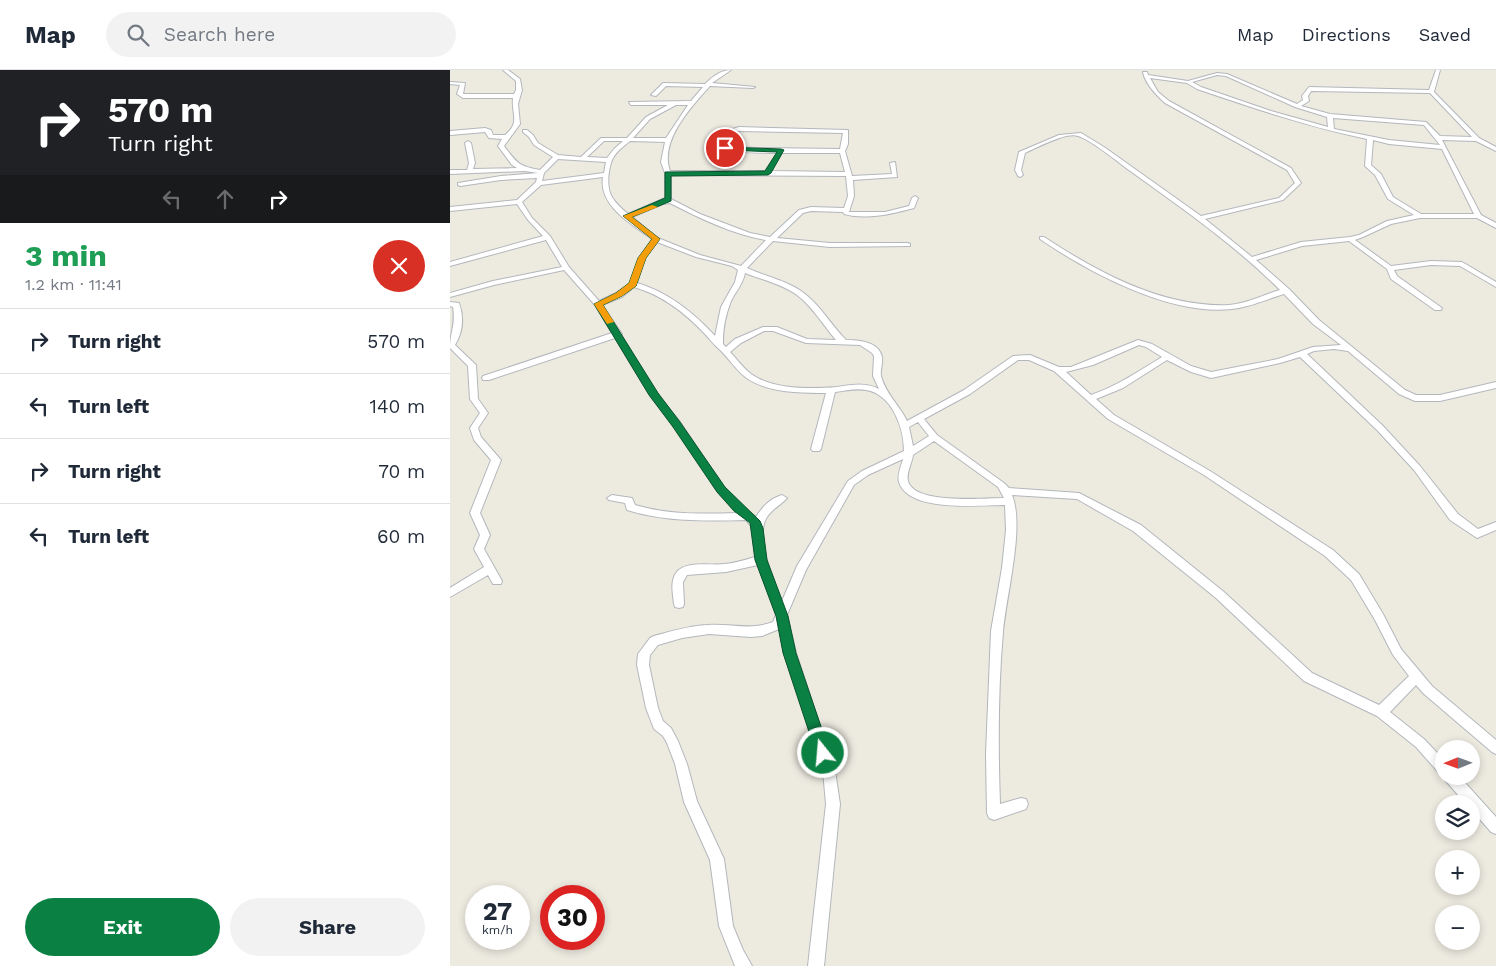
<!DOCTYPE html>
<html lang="en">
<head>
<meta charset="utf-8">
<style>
  body { margin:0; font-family:"Work Sans",sans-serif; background:#f2f2f3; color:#1f2937; height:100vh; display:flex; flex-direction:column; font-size:19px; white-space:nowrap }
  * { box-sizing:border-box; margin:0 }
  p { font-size:16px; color:#747a83 }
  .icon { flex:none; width:28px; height:28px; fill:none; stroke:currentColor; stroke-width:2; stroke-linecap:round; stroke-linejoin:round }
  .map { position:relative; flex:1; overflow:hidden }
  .drawer { display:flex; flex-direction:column; background:#fff; width:450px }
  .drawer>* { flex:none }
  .top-card { background:#202124; color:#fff; overflow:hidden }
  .needle { width:32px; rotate:269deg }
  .controls { position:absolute; left:985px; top:670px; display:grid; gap:10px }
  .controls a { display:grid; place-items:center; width:45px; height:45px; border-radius:50%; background:#fff; box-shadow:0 2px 8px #0003; font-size:25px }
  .speed { position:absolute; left:15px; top:815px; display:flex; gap:10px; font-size:25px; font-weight:700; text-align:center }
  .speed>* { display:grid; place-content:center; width:65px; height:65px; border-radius:50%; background:#fff; box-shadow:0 2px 8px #0003; line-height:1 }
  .speed small { font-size:12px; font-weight:400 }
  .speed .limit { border:8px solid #d22; background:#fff; color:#111 }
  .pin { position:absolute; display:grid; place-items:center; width:42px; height:42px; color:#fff; margin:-21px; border:2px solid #fff; border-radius:50%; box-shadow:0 1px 5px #0007 }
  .me { position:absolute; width:55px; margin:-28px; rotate:343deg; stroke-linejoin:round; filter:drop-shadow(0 0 4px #0008) }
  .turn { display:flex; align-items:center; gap:18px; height:105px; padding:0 25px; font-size:22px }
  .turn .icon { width:65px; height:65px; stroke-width:2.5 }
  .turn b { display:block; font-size:35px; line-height:42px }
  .lanes { display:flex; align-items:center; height:48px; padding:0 25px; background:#0003; justify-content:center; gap:25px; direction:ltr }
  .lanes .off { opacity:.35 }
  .round { display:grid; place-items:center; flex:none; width:52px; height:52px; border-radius:26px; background:#f2f2f3 }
  .overview { display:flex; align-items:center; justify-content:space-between; height:85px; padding:0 25px }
  h1 { font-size:30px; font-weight:700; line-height:38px; color:#1e9e55 }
  .primary-button { display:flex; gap:10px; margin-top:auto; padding:10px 25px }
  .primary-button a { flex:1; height:58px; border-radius:30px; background:#0b8043; color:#fff; font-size:20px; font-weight:700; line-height:58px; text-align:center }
  .primary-button a+a { background:#f2f2f3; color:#1f2937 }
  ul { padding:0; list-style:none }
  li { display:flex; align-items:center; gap:15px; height:65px; padding:0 25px; border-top:1px solid #e0e1e3 }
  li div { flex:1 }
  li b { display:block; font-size:19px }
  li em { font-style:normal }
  header { display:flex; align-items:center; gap:30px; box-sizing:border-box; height:70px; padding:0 25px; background:#fff; border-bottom:1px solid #e0e1e3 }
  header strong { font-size:24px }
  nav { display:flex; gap:28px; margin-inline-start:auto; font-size:18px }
  .search { width:350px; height:45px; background:#f2f2f3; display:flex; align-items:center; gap:12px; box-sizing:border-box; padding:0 18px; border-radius:28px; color:#747a83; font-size:19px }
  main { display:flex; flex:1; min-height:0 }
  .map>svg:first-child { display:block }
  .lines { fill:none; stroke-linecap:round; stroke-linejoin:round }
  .minor-casing { stroke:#b3b7bc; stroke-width:2 }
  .minor { fill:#fff; fill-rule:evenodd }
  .route { fill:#0b8043; stroke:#07532c }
  .slow { fill:#f59e0b }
</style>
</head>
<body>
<header>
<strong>Map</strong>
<div class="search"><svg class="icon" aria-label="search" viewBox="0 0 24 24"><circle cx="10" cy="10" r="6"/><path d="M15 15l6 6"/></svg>Search here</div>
<nav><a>Map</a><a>Directions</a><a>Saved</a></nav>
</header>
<main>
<section class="drawer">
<div class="top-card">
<div class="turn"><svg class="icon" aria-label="right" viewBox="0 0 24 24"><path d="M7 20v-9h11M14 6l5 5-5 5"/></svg><div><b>570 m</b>Turn right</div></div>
<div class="lanes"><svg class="icon off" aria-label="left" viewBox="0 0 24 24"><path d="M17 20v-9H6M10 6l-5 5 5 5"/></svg><svg class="icon off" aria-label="ahead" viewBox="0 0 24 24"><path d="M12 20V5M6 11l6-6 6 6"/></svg><svg class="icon" aria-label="right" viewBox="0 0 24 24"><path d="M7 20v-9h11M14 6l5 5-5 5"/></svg></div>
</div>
<div class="overview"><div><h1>3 min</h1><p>1.2 km · 11:41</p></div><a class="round" style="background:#d93025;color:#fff"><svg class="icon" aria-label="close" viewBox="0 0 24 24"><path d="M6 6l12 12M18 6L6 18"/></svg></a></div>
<ul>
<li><svg class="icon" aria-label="right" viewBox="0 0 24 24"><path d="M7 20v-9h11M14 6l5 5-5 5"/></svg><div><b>Turn right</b></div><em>570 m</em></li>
<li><svg class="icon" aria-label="left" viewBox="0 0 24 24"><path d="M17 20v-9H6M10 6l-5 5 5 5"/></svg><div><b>Turn left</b></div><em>140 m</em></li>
<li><svg class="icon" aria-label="right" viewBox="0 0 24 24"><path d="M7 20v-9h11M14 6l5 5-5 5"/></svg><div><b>Turn right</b></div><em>70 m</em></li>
<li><svg class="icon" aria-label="left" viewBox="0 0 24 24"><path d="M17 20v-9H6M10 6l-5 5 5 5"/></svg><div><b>Turn left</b></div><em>60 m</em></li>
</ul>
<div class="primary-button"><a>Exit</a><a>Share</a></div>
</section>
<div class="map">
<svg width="1046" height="896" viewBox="0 0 1046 896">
  <rect width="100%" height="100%" fill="#edeae0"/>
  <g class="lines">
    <!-- minor casing -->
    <g class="minor-casing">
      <path id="minor" d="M53 0H58L70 9 72 20 68 34 70 54 54 76C67 93 68 96 90 100L103 87 84 75 79 67 73 62V60H77L83 65 88 73 108 85 131 87 151 68H177L196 47 218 35H181L179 32 241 31 253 17 216 16 206 26 201 25 213 13 255 14C262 7 271 0 281 0L262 13 305 17 303 18 260 16C241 37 209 71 220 101H315L327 83C309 82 282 85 267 74L276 61 289 57 398 60V74L395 81 402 106 442 104 440 93 445 92 447 107 403 110 404 126 399 142H435L459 136 462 128 465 126 468 128 464 138C442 144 417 150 394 144L393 142 361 141 353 143 327 168 380 173H458L460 174V176L380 177 323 171 297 198C314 206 335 210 351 221 369 233 380 254 396 270 407 270 429 271 432 287 433 293 430 300 431 306 435 323 450 336 457 351L514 320 563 286 580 285 609 297H621L688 270 702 274 741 296 761 302 828 289 863 277 891 275 863 254 834 224C817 229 800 237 782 239 720 246 640 203 590 169V167H594C647 202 713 238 779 235 796 234 813 225 830 220 784 174 729 136 676 98 666 90 639 69 628 66 615 62 587 78 575 83L571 100 573 105 570 107 568 106 565 100 569 82 609 65 631 63 654 77 751 146 829 128 845 113 837 100 715 33C706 25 695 13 693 2H697L698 5 738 11 767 3 777 4 847 34 853 30 852 26 859 17 979 20 986 0H990L984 22 1029 68 1046 77V81L1026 71 992 70 1031 145 1046 153V158L1027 148H970L941 154 913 167 905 170 941 196 981 191 1012 192 1046 212V217L1010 196 981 195 944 200 947 206 992 238 991 240H985L941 209 937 199 899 171 852 176 806 190 839 219 869 250 955 320 966 325H990L1046 312V318L990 331H965L949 324 898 281 884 279 864 281 857 284 933 356 970 396 1008 444 1028 459 1046 452V460L1027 468 1000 450 964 400 927 360 850 287 830 293 761 308 741 302 717 290 673 318 646 329 664 345 760 401 883 480 909 504 933 544 951 579 982 616 1046 670V684L1042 682 974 624 966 615 940 642 974 669 994 690V705L989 703 966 677 927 646 854 611 766 528 683 461 627 429 562 425C575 457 556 526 553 562 548 619 548 677 550 734L571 728 576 729 578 734 576 739 544 750 539 748 537 743 536 684 541 561 552 498 556 460 555 435C531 435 458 443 449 412 447 405 451 396 453 389L418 405 404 415 356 500 337 545 346 583 385 701 390 734 374 896H358L376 734 373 701 334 583 329 559 312 566 301 567 259 564 232 568 208 575 200 585 199 595 208 638 213 651 221 658 228 671 237 694 247 731 274 789 283 856 293 880 302 896H285L269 856 260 790 234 732 225 694 217 673 213 666 204 659 196 638 187 595 188 584 200 568 204 566C222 561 239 556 257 555 281 553 299 561 323 552L326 545 308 495 276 502 237 505 233 512 234 534 233 537 229 538 225 537 224 534C223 524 220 512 226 503 235 490 261 496 275 494 285 493 295 490 305 487L302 457 296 450C255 451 216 452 177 440L175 433 159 430 157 428 162 425 182 428 185 435C218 445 253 444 287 443L268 422 224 356 201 327 165 268 39 310H33L32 308 33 306 162 263 145 235 114 200 44 215 0 227V223L43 211 112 197 96 170 0 196V192L93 166 78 150 67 134 0 141V137L67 130 86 112 87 108 51 110 10 116 8 115V113L51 106 88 103 75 101 0 104V100H17L19 93 15 73 18 71 21 73 25 93 23 99 67 98 62 95 48 76 52 69 39 68 35 62 0 65V61L35 58 41 60 43 65H55C71 52 61 44 63 28H13L7 24 10 15 0 14V12L15 13 13 24H64L66 20V11ZM767 5 776 6 845 37 877 47 878 57 821 41 751 17 742 12ZM700 8 737 13 747 19C803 38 859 57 917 69L915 96 925 105 938 129 964 145 937 151 909 165 900 167 851 172 802 187 755 149 833 130 851 113 841 98 719 31 708 22ZM861 21 980 23 1022 67 990 66 976 52 880 44 851 36 859 31 858 26ZM226 35H238L216 68H183L200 49ZM883 48 974 55 990 75 939 70 884 59ZM289 61 393 63 390 79 306 78 289 77 273 73 280 63ZM923 70 939 74 992 79 1024 144H971L943 127 931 104 921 95ZM154 71H173L164 79 157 88 137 87ZM180 71 215 72 211 92 215 103V128L178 144C172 139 166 134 162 127 156 118 158 98 163 88 167 81 174 76 180 71ZM332 83H390L395 102 321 101ZM108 89 156 92 154 103 92 111 94 103ZM221 105 396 106 398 126 394 138 361 137 349 140 320 167 300 163 250 144 221 129ZM153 107C148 136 183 155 202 169L189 188 180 213 166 223 149 231 119 197 100 166 82 148 72 132 91 115ZM220 133C251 149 282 164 316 170L291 196 250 185 208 168 182 147 213 134ZM207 172 246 187 282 196 288 200 285 212 271 237 265 266C243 242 218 222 187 213L195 188ZM295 203C313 210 332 214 347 225 363 237 373 255 386 270L357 269 327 257H313L285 269 276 277 273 274V271C273 257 276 244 281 231 286 221 293 214 295 203ZM184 217C212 225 234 242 254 263 259 268 264 275 269 279 279 288 286 301 298 309 320 323 351 323 376 323L361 379 363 381H369L371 379 385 322C395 321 406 318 416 320 442 324 454 358 454 381L412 401 398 411 347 496 332 531C324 511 304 467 317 447 322 439 331 435 337 428L332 425C321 428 312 437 306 447L291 435 274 418 230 352 207 324 171 265 172 264 152 235 172 227ZM314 261H323L356 273 410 275 422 283 424 286 423 306 429 319C415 312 402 315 387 317 361 319 324 320 301 304 293 298 287 289 280 282L291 273ZM689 275 696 277 712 287C689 301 667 316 641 325L616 302 643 295ZM568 290H579L604 301 658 349 754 405 875 486 901 510 925 550 943 585 959 606 929 635 862 603 774 522 691 455 629 423 559 418 554 413 487 365 474 349 520 324ZM468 352 479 366 463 376 459 357ZM484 371 548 417 554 428C535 428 464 435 458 411 456 403 462 393 463 385Z
        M0 232 9 233C14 247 13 262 5 275L26 295 28 329 38 343 28 358 31 367 51 390 30 443 40 465 34 479 52 511 51 514H43L38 505 0 527V518L34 497 24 479 30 465 20 443 41 390 24 370 20 358 30 343 20 329 18 296 0 278C0 262 6 255 3 237L0 236Z
        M994 706H1009L1046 747V764L1041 762 1021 739V734H1016L995 710Z"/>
    </g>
    <!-- minor -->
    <use href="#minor" class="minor"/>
  </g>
  <!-- route -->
  <path class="route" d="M273 77 331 79 334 80 321 103 318 105 221 106V131L182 147 210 169 196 188 186 216 172 226 153 235 208 323 230 352 275 417 310 451 313 458 317 490 338 546 346 583 380 683 378 688 373 690 368 688 366 683 333 583 326 546 305 490 300 453 284 441 267 422 223 357 199 325 144 234 166 223 179 213 188 188 202 169 173 146 215 128V102L315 101 327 82 275 80 272 78Z"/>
  <!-- slow -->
  <path class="slow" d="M202 135 208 137 182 147 210 169 196 188 186 216 172 226 153 235 164 252 157 254 144 234 166 223 179 213 188 188 202 169 173 146Z"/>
</svg>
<div class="controls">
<a><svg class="needle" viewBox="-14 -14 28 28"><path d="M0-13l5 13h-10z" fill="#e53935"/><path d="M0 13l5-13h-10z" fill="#747a83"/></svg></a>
<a><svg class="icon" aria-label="layers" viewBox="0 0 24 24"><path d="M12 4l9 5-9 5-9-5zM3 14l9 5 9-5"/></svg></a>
<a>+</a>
<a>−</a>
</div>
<div class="speed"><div>27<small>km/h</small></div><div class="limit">30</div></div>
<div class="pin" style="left:275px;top:78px;background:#d93025"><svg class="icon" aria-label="arrive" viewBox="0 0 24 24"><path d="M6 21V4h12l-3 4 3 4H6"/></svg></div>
<svg class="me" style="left:373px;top:683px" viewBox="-20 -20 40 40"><circle r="17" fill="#0b8043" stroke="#fff" stroke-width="3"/><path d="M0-11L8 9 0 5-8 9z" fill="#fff"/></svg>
</div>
</main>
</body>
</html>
